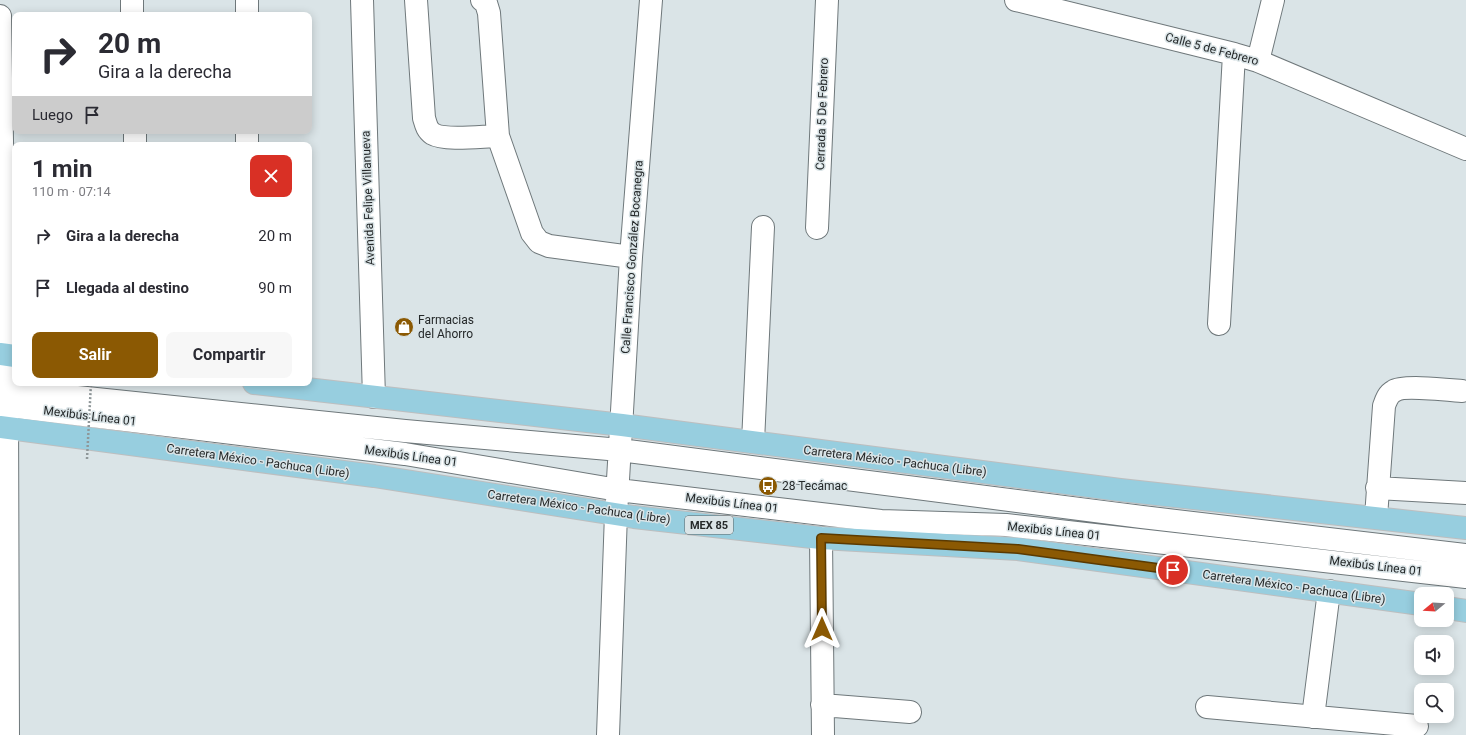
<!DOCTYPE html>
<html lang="es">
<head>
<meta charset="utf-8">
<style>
  body { margin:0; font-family:Roboto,sans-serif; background:#f7f7f7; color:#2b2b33; height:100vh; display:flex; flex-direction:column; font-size:15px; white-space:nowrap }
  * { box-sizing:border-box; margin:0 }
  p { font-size:13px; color:#7c7c81 }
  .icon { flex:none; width:22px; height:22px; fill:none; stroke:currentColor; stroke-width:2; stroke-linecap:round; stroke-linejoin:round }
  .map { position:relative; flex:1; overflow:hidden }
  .panel { position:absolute; left:12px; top:142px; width:300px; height:244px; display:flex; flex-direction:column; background:#fff; border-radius:8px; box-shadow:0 2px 10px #0003 }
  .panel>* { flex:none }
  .banner { position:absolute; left:12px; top:12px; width:300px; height:122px; border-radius:8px; box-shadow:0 2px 10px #0003; background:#fff; color:#2b2b33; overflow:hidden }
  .needle { width:26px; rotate:252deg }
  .buttons { position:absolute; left:1414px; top:587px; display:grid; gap:8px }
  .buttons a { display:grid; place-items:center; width:40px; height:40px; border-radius:8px; background:#fff; box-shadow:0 2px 10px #0003; font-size:20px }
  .pin { position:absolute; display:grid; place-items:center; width:34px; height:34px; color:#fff; margin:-17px; border:2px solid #fff; border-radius:50%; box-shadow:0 1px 4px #0007 }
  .me { position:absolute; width:44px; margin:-22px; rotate:0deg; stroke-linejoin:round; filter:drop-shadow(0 0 3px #0008) }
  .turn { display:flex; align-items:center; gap:14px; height:84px; padding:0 20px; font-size:18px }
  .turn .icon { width:52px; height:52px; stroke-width:2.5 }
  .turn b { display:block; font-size:28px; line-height:34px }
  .then { display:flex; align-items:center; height:38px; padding:0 20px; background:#0003; gap:8px; font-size:15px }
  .round { display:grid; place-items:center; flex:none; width:42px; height:42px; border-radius:8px; background:#f7f7f7 }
  .overview { display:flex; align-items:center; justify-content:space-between; height:68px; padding:0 20px }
  h1 { font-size:24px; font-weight:700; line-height:30px }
  .cta { display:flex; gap:8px; margin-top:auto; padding:8px 20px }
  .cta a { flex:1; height:46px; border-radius:8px; background:#8b5903; color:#fff; font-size:16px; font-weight:700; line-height:46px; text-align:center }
  .cta a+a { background:#f7f7f7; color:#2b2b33 }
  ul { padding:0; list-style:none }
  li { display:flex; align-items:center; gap:12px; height:52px; padding:0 20px }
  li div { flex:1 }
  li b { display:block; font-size:15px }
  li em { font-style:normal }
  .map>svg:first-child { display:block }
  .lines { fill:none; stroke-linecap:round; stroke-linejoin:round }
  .minor-casing { stroke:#6f787b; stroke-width:24 }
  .major-casing { stroke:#bdbebf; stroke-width:24 }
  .minor { stroke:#fff; stroke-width:22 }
  .major { stroke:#97cedf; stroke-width:22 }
  .path-bridge { stroke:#8f9799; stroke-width:2.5; stroke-dasharray:2 2; stroke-linecap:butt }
  .route-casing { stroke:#5a3a02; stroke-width:10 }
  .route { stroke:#8b5903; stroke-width:7 }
  .labels { text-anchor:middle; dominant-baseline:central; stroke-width:3; stroke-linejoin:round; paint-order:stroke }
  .shield { fill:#dae4e7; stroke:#5b6062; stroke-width:1 }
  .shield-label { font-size:11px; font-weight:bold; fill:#242829 }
  .street-label { font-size:12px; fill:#242829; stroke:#dae4e7 }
  .poi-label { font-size:12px; fill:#242829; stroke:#dae4e7; text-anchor:start }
</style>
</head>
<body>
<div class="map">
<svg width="1466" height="735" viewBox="0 0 1466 735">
  <rect width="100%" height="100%" fill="#dae4e7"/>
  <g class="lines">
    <!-- minor casing -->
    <g class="minor-casing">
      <path id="minor" d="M132 0V15
        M247 0V15
        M362 0 374 397
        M416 0 424 118C426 125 427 130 433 134 445 141 484 136 498 136
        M482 0 486 3 489 13 498 136 532 233 539 242 549 246 631 257
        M1016 0 1234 54 1258 61 1466 149
        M0 16 6 390
        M1258 61 1273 0
        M135 131V145
        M247 131V145
        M817 228 827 0
        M1219 324 1234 54
        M0 389 405 431 620 450 1142 517 1466 555
        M0 405 405 454 618 490 881 521 1006 525 1466 577
        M7 409 8 735
        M753 442 763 227
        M1377 488 1466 493
        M1376 517 1384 406C1386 400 1388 394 1394 391 1403 385 1449 390 1462 391
        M821 538 823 735
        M822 705 910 712
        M1207 707 1417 726
        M1313 717 1329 591
        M608 735 616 514 631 257 651 0"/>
    </g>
    <!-- major casing -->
    <g class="major-casing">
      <path id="major" d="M0 354 15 356
        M254 383 622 425 1120 490 1466 528
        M0 427 374 476 634 517 821 538 1018 549 1421 604
        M1447 608 1466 611"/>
    </g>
    <!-- minor -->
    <use href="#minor" class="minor"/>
    <!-- major -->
    <use href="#major" class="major"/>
    <!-- path-bridge -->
    <path class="path-bridge" d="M87 459 91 383"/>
  </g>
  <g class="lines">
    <!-- route casing -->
    <g class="route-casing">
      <path id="route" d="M822 629 821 538 1018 549 1173 570"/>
    </g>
    <!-- route -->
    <use href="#route" class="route"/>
  </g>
  <!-- icons -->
  <defs>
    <g id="shop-disc" transform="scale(1)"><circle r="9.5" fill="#8b5903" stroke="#dae4e7"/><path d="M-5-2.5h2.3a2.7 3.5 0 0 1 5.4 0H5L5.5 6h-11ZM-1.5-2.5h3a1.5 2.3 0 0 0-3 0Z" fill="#fff"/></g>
    <g id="bus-disc" transform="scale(1)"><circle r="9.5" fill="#8b5903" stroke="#dae4e7"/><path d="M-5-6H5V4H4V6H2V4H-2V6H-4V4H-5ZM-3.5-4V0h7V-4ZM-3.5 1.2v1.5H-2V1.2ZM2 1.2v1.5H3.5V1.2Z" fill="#fff"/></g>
  </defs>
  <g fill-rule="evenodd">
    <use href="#shop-disc" x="404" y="327"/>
    <use href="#bus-disc" x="768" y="486"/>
  </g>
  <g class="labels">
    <!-- shield labels -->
    <rect class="shield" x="685" y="516" width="48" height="18" rx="3"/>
    <g class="shield-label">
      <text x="709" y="525">MEX 85</text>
    </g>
    <!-- street labels -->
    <g class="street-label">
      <text transform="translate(1212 49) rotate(15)">Calle 5 de Febrero</text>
      <text transform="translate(822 114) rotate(-88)">Cerrada 5 De Febrero</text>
      <text transform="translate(368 198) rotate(-92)">Avenida Felipe Villanueva</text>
      <text transform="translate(632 257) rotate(-86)">Calle Francisco González Bocanegra</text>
      <text transform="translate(90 416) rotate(7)">Mexibús Línea 01</text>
      <text transform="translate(411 456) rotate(8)">Mexibús Línea 01</text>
      <text transform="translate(258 461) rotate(8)">Carretera México - Pachuca (Libre)</text>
      <text transform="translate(895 461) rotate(7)">Carretera México - Pachuca (Libre)</text>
      <text transform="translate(732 503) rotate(7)">Mexibús Línea 01</text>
      <text transform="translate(579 507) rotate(8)">Carretera México - Pachuca (Libre)</text>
      <text transform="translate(1054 531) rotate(6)">Mexibús Línea 01</text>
      <text transform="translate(1376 566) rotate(7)">Mexibús Línea 01</text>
      <text transform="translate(1294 587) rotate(8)">Carretera México - Pachuca (Libre)</text>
    </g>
    <!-- poi labels -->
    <g class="poi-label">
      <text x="418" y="320">Farmacias<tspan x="418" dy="14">del Ahorro</tspan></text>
      <text x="782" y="486">28 Tecámac</text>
    </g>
  </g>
</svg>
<div class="buttons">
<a><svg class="needle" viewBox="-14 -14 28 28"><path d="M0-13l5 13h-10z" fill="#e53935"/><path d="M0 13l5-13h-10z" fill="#7c7c81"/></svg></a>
<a><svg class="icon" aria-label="sound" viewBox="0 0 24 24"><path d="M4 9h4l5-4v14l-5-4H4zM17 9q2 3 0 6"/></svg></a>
<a><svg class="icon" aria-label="search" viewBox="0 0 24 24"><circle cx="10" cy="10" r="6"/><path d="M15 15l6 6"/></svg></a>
</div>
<div class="pin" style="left:1173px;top:570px;background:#d93025"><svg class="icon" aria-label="arrive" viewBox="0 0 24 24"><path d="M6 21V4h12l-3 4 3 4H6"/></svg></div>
<svg class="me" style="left:822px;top:629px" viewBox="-20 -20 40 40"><path d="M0-17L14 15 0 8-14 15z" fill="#8b5903" stroke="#fff" stroke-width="4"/></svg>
<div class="banner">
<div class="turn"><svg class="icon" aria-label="right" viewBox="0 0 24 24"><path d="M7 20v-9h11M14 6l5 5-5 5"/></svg><div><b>20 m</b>Gira a la derecha</div></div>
<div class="then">Luego<svg class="icon" aria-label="arrive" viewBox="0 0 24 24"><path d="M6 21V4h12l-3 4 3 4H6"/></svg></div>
</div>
<section class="panel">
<div class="overview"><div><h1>1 min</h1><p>110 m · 07:14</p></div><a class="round" style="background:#d93025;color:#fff"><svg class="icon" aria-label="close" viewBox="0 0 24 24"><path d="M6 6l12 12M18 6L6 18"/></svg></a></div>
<ul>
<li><svg class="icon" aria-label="right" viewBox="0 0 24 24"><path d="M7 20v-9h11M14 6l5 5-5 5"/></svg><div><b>Gira a la derecha</b></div><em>20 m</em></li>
<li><svg class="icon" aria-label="arrive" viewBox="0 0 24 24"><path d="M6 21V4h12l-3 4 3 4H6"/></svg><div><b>Llegada al destino</b></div><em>90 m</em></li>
</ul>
<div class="cta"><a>Salir</a><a>Compartir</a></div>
</section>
</div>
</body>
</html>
